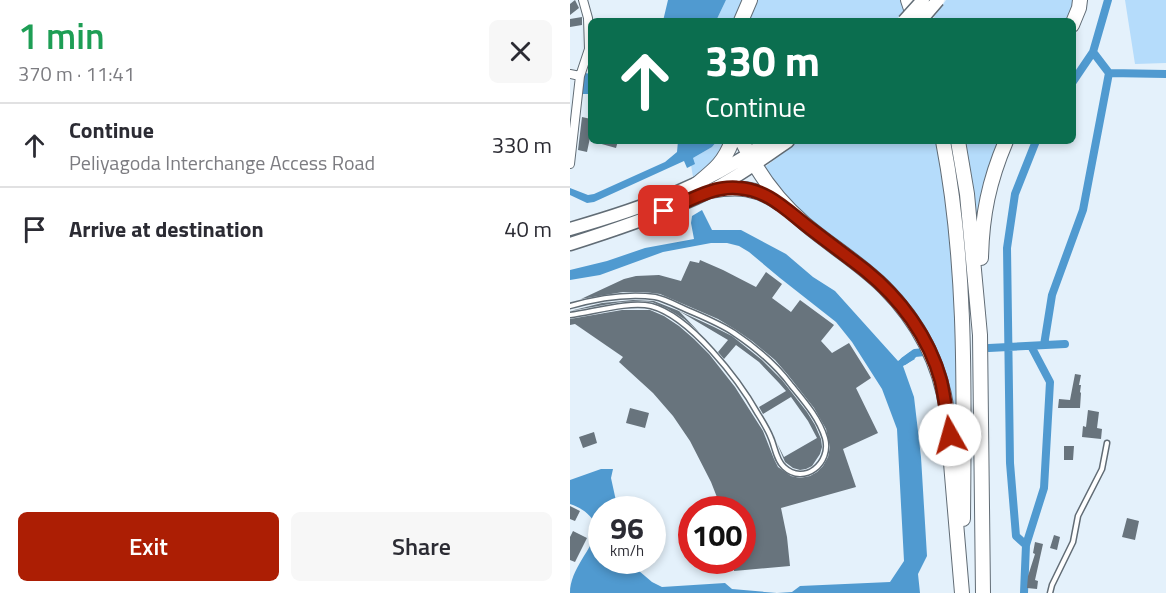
<!DOCTYPE html>
<html lang="en">
<head>
<meta charset="utf-8">
<style>
  body { margin:0; font-family:"Titillium Web",sans-serif; background:#f7f7f7; color:#2b2b33; height:100vh; display:flex; flex-direction:column; font-size:22px; white-space:nowrap }
  * { box-sizing:border-box; margin:0 }
  p { font-size:20px; color:#7c7c81 }
  .icon { flex:none; width:33px; height:33px; fill:none; stroke:currentColor; stroke-width:2; stroke-linecap:round; stroke-linejoin:round }
  .map { position:relative; flex:1; overflow:hidden }
  .drawer { display:flex; flex-direction:column; background:#fff; width:570px }
  .drawer>* { flex:none }
  .guide { position:absolute; left:18px; top:18px; width:488px; height:126px; border-radius:9px; box-shadow:0 3px 9px #0003; background:#0b6e4f; color:#fff; overflow:hidden }
  .speed { position:absolute; left:18px; top:496px; display:flex; gap:12px; font-size:30px; font-weight:700; text-align:center }
  .speed>* { display:grid; place-content:center; width:78px; height:78px; border-radius:50%; background:#fff; box-shadow:0 3px 9px #0003; line-height:1 }
  .speed small { font-size:15px; font-weight:400 }
  .speed .limit { border:9px solid #d22; background:#fff; color:#111 }
  .pin { position:absolute; display:grid; place-items:center; width:51px; height:51px; color:#fff; margin:-26px; border-radius:12px; box-shadow:0 3px 9px #0006 }
  .me { position:absolute; width:66px; margin:-33px; rotate:353deg; stroke-linejoin:round; filter:drop-shadow(0 0 4px #0008) }
  .turn { display:flex; align-items:center; gap:21px; height:126px; padding:0 18px; font-size:27px }
  .turn .icon { width:78px; height:78px; stroke-width:2.5 }
  .turn b { display:block; font-size:42px; line-height:51px }
  .round { display:grid; place-items:center; flex:none; width:63px; height:63px; border-radius:9px; background:#f7f7f7 }
  .overview { display:flex; align-items:center; justify-content:space-between; height:102px; padding:0 18px }
  h1 { font-size:36px; font-weight:600; line-height:45px; color:#1e9e55 }
  .cta { display:flex; gap:12px; margin-top:auto; padding:12px 18px }
  .cta a { flex:1; height:69px; border-radius:9px; background:#ac1e04; color:#fff; font-size:24px; font-weight:600; line-height:69px; text-align:center }
  .cta a+a { background:#f7f7f7; color:#2b2b33 }
  ul { padding:0; list-style:none }
  li { display:flex; align-items:center; gap:18px; height:84px; padding:0 18px; border-top:2px solid #e1e1e2 }
  li div { flex:1 }
  li b { display:block; font-size:22px }
  li em { font-style:normal }
  main { display:flex; flex:1; min-height:0 }
  .map>svg:first-child { display:block }
  .green { fill:#b5dcfb }
  .water { fill:#509ad0 }
  .lines { fill:none; stroke-linecap:round; stroke-linejoin:round }
  .canal { stroke:#509ad0; stroke-width:8 }
  .building { fill:#68747d }
  .service-casing { stroke:#616c75; stroke-width:7 }
  .minor-casing { stroke:#616c75; stroke-width:10 }
  .trunk-casing { stroke:#616c75; stroke-width:15 }
  .motorway-casing { stroke:#616c75; stroke-width:16 }
  .service { stroke:#fff; stroke-width:4 }
  .minor { stroke:#fff; stroke-width:8 }
  .trunk { stroke:#fff; stroke-width:12 }
  .motorway { stroke:#fff; stroke-width:14 }
  .trunk-bridge-casing { stroke:#616c75; stroke-width:15; stroke-linecap:butt }
  .trunk-bridge { stroke:#fff; stroke-width:12 }
  .route-casing { stroke:#701403; stroke-width:15 }
  .route { stroke:#ac1e04; stroke-width:10 }
</style>
</head>
<body>
<main>
<section class="drawer">
<div class="overview"><div><h1>1 min</h1><p>370 m · 11:41</p></div><a class="round"><svg class="icon" aria-label="close" viewBox="0 0 24 24"><path d="M6 6l12 12M18 6L6 18"/></svg></a></div>
<ul>
<li><svg class="icon" aria-label="ahead" viewBox="0 0 24 24"><path d="M12 20V5M6 11l6-6 6 6"/></svg><div><b>Continue</b><p>Peliyagoda Interchange Access Road</p></div><em>330 m</em></li>
<li><svg class="icon" aria-label="arrive" viewBox="0 0 24 24"><path d="M6 21V4h12l-3 4 3 4H6"/></svg><div><b>Arrive at destination</b></div><em>40 m</em></li>
</ul>
<div class="cta"><a>Exit</a><a>Share</a></div>
</section>
<div class="map">
<svg width="596" height="593" viewBox="0 0 596 593">
  <rect width="100%" height="100%" fill="#e4f1fb"/>
  <!-- green -->
  <path class="green" d="M156 0H175L166 21H146Z
    M185 0H334L337 8 325 21H175Z
    M376 0H505L500 21H365L364 17Z
    M555 0H596V63L565 64Z
    M147 141H155C148 158 138 168 123 177L121 165 123 158 142 147Z
    M229 141H371L381 213 388 383 386 423 383 420 355 334 224 212 191 170Z
    M394 141H431L408 220 406 218Z"/>
  <!-- water -->
  <path class="water" d="M98 0H156L146 21H93Z
    M15 73 21 74V94H12L13 76Z
    M108 141H147L142 147 123 158 125 164 117 168 114 161 24 202 17 203 0 195V188L18 195 24 194 95 162 107 152Z
    M132 210 142 230H171L216 254 243 277 265 291 328 361 340 352 345 359 333 366 344 397 351 457 357 556 348 574 350 593H0C0 569 22 550 28 528 21 515 14 509 0 504V480L31 469H43L41 478 48 510H32V561H60L62 565 82 582 92 587 155 583 162 589 207 593 222 592 230 586 320 582 334 561 327 429 312 389 282 342 266 322 210 278 179 252 169 246 157 243H141L93 252 30 275 0 280V270L37 261 75 248 124 239 121 223 122 216Z"/>
  <g class="lines">
    <!-- canal -->
    <path class="canal" d="M538 0 523 52 539 73 596 74
      M502 83 523 52
      M474 345 482 295 513 210 539 73
      M419 348 495 344
      M334 361 345 353 354 352
      M456 545 446 536 440 463 437 248 445 194 466 141
      M454 593 456 545 474 488 480 382 461 346"/>
  </g>
  <!-- building -->
  <path class="building" d="M5 0 9 8 0 15V4Z
    M12 17V25L0 27V19Z
    M12 117 21 119V133L17 152 8 150Z
    M28 141H48L46 148 28 143Z
    M130 260 153 270 186 287 196 272 212 284 202 298 221 312 230 300 264 325 251 341 262 353 279 343 301 378 286 388 308 433 273 449 286 487 211 508 217 537 220 566 164 571 163 561H172V510H152L141 482 120 441 103 416 83 393 49 362 53 357 5 324 0 325V319L52 310H80L94 316 109 326 124 339 139 354 165 387 193 431 204 459 208 467 221 476 230 478 240 476 247 472 253 466 258 457 260 447 256 429 244 408 218 375 205 360 182 341 166 330 148 319 90 294 74 292H53L11 299 54 279 66 276 89 275 111 281 120 261 129 263Z
    M63 300 84 301 109 311 129 332 114 319 98 309 82 302 72 301 51 302 0 311 32 303Z
    M109 311 144 327 162 336 192 360 212 380 237 412 245 425 251 439 252 447 250 454 242 466 236 469 230 470 223 468 215 462 209 448 207 443 214 457 247 438 238 421 221 397 193 414 189 407 216 391 209 383 189 362 166 345 154 359 148 352 158 340Z
    M505 374 511 375 509 385H511L510 392 511 393 510 408H488L489 399 500 400Z
    M60 408 79 413 75 428 56 423Z
    M518 410 529 412 527 428 532 429 531 439 512 437 513 426 516 427Z
    M24 432 27 443 13 448 9 437Z
    M494 446H504L503 460H494Z
    M0 506 10 511 5 521 0 519Z
    M557 518 569 521 565 540 552 537Z
    M3 531 17 538 5 562 0 560V537Z
    M484 535 490 537 487 550 480 548Z
    M465 542 473 544 465 580 468 581 467 589 457 588 458 576 465 554 463 553Z"/>
  <g class="lines">
    <!-- service casing -->
    <g class="service-casing">
      <path id="service" d="M0 306C28 298 56 293 85 297 95 299 106 305 115 309 131 316 149 323 164 333 185 347 206 365 221 385 234 401 249 418 255 438 262 463 234 486 214 467 206 460 205 447 201 438 198 430 193 422 188 414 169 380 120 316 81 306 59 301 23 312 0 315
        M480 593 482 585 503 542 508 516 532 469 537 443"/>
    </g>
    <!-- minor casing -->
    <g class="minor-casing">
      <path id="minor" d="M0 74 10 76
        M0 164 10 76 19 49 18 18 13 0"/>
    </g>
    <!-- trunk casing -->
    <g class="trunk-casing">
      <path id="trunk" d="M0 229C73 208 136 186 198 141
        M0 244C38 232 77 219 114 203 152 188 185 164 218 141"/>
    </g>
    <!-- motorway casing -->
    <g class="motorway-casing">
      <path id="motorway" d="M338 0 345 21
        M171 21 180 0
        M502 25 509 8 510 0
        M172 141C187 172 209 202 235 224 261 246 290 263 314 287 348 321 370 363 377 411 380 432 380 453 382 475 385 514 389 554 392 593
        M373 141C397 265 394 393 393 519
        M388 141 397 194 410 335 413 593
        M127 184C144 170 154 163 162 141
        M139 191C168 186 186 187 210 204
        M411 258C412 215 419 181 436 141"/>
    </g>
    <!-- service -->
    <use href="#service" class="service"/>
    <!-- minor -->
    <use href="#minor" class="minor"/>
    <!-- trunk -->
    <use href="#trunk" class="trunk"/>
    <!-- motorway -->
    <use href="#motorway" class="motorway"/>
    <!-- trunk-bridge casing -->
    <g class="trunk-bridge-casing">
      <path id="trunk-bridge" d="M334 21 353 0
        M350 21 368 0"/>
    </g>
    <!-- trunk-bridge -->
    <use href="#trunk-bridge" class="trunk-bridge"/>
  </g>
  <g class="lines">
    <!-- route casing -->
    <g class="route-casing">
      <path id="route" d="M94 211C118 202 141 186 167 188 198 189 217 211 241 229 259 243 277 256 295 270 330 298 359 337 371 381 375 399 377 417 380 435"/>
    </g>
    <!-- route -->
    <use href="#route" class="route"/>
  </g>
</svg>
<div class="speed"><div>96<small>km/h</small></div><div class="limit">100</div></div>
<div class="pin" style="left:94px;top:211px;background:#d93025"><svg class="icon" aria-label="arrive" viewBox="0 0 24 24"><path d="M6 21V4h12l-3 4 3 4H6"/></svg></div>
<svg class="me" style="left:380px;top:435px" viewBox="-20 -20 40 40"><circle r="19" fill="#fff"/><path d="M0-13L10 11 0 6-10 11z" fill="#ac1e04"/></svg>
<div class="guide">
<div class="turn"><svg class="icon" aria-label="ahead" viewBox="0 0 24 24"><path d="M12 20V5M6 11l6-6 6 6"/></svg><div><b>330 m</b>Continue</div></div>
</div>
</div>
</main>
</body>
</html>
